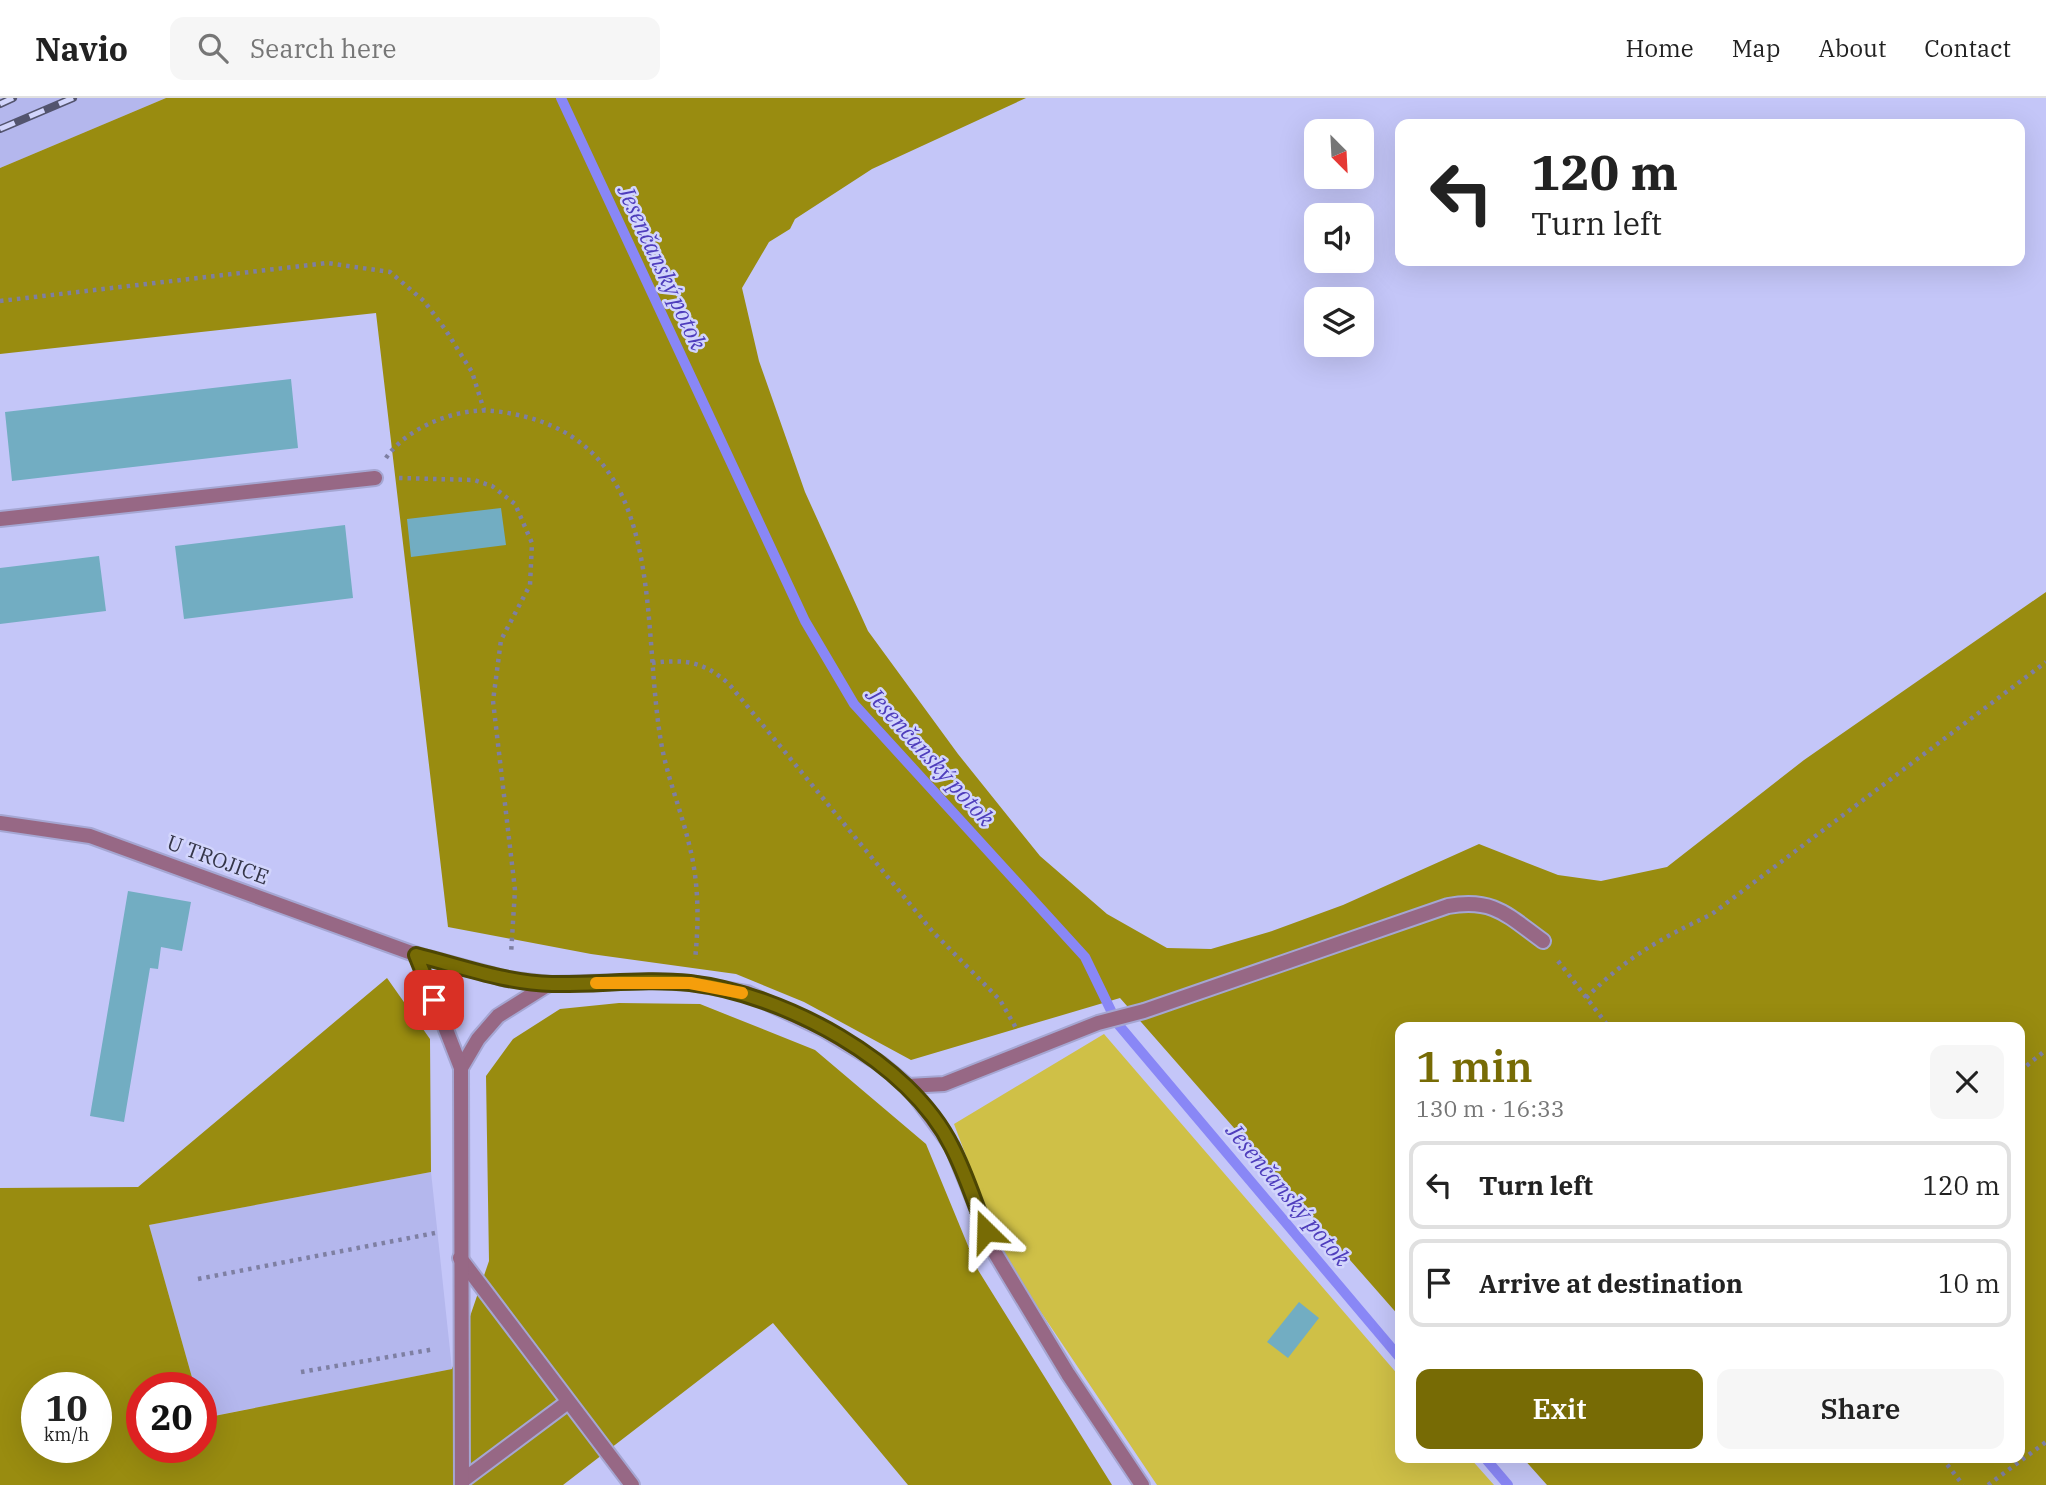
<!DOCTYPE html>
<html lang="en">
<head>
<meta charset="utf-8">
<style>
  body { margin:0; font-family:"IBM Plex Serif",serif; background:#f6f6f6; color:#222; height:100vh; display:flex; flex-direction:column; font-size:26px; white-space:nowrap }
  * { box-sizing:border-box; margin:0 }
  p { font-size:23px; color:#767676 }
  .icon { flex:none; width:38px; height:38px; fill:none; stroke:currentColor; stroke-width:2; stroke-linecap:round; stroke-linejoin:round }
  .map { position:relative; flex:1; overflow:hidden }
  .sheet { position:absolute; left:1395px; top:924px; width:630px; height:441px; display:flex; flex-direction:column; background:#fff; border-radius:14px; box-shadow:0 7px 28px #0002 }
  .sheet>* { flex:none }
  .top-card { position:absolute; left:1395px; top:21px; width:630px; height:147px; border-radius:14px; box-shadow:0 7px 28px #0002; background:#fff; color:#222; overflow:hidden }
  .needle { width:46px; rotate:156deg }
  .buttons { position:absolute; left:1304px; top:21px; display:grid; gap:14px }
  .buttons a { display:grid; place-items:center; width:70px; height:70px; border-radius:14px; background:#fff; box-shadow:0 7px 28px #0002; font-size:35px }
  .speed { position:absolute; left:21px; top:1274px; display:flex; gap:14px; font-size:35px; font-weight:700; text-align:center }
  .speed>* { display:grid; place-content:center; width:91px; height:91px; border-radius:50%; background:#fff; box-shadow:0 7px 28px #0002; line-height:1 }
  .speed small { font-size:18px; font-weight:400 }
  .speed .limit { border:10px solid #d22; background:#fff; color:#111 }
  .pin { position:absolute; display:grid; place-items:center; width:60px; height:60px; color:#fff; margin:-30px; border-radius:14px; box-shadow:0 4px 10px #0006 }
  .me { position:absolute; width:77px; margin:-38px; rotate:338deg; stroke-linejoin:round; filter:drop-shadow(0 0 5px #0008) }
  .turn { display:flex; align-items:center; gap:24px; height:147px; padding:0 21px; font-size:32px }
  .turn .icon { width:91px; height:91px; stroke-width:2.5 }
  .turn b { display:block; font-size:49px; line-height:60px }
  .round { display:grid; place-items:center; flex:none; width:74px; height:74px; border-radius:14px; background:#f6f6f6 }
  .overview { display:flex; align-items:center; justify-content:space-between; height:119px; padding:0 21px }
  h1 { font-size:42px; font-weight:600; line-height:52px; color:#776b05 }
  .cta { display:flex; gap:14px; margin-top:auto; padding:14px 21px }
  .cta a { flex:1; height:80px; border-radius:14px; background:#776b05; color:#fff; font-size:28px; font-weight:600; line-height:80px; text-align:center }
  .cta a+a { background:#f6f6f6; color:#222 }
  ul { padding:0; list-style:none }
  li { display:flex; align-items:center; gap:21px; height:88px; margin:0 14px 10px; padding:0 7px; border:4px solid #e0e0e0; border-radius:14px }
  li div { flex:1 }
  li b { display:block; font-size:26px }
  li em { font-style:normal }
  header { display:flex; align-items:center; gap:42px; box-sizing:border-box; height:98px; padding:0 35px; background:#fff; border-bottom:2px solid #e0e0e0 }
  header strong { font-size:33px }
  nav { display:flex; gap:38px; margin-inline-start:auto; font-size:24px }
  .search { width:490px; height:63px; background:#f6f6f6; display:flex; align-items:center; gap:18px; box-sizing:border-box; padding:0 24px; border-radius:14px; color:#767676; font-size:26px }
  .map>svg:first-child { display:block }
  .built { fill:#b4b7ed }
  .green { fill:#cfc047 }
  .forest { fill:#998c10; fill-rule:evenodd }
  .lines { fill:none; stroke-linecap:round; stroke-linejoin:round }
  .stream { stroke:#8987f6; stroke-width:10 }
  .building { fill:#72adc2 }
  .service-casing { stroke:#a5a6d2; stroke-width:18 }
  .minor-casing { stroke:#a5a6d2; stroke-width:18 }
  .path { stroke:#7e7fa2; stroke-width:4.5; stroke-dasharray:3.5 5; stroke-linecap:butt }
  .service { stroke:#976885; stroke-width:14 }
  .minor { stroke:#976885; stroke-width:14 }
  .rail-casing { stroke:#53546e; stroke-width:8 }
  .rail { stroke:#d2d5fc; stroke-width:5; stroke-dasharray:16; stroke-linecap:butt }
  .route-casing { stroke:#4d4603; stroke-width:18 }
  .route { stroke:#776b05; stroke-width:12 }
  .slow { stroke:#f59e0b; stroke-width:12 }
  .labels { text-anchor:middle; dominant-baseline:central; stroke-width:5; stroke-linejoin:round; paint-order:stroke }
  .street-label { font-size:21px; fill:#353649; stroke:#d2d5fc }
  .water-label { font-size:23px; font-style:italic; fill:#4e3dbc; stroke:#d2d5fc }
</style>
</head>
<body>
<header>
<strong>Navio</strong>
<div class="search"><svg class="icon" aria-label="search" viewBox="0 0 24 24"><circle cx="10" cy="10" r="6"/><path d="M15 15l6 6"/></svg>Search here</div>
<nav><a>Home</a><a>Map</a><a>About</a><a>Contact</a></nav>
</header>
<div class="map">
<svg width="2046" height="1387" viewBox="0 0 2046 1387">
  <rect width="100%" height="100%" fill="#c4c6f8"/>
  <!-- built -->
  <path class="built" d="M0 0H166L0 70Z
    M431 1074 452 1271 203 1320 201 1290H195L149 1127Z"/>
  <!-- green -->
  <path class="green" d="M1104 936 1400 1279V1360H1470L1494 1387H1157L1004 1159 954 1026Z"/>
  <!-- forest -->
  <path class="forest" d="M166 0H1026L872 71 795 121 790 131 769 144 742 190 759 263 805 394 868 533 958 656 1040 758 1107 816 1167 850 1211 851 1269 834 1343 807 1479 746 1558 777 1601 783 1667 769 1804 662 2046 494V1387H1547L1523 1360H2020V929H1400V1219L1120 900 911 962 804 904 736 876 591 856 448 829 376 215 0 256V70Z
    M387 880 430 941 431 1074 149 1127 195 1290H142V1349H201V1312L204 1320 452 1271 489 1163 486 978 513 941 560 911 619 905 700 906 815 952 926 1046 978 1172 1112 1387H908L773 1225 563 1387H0V1090L138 1089ZM37 1290H96V1349H37Z"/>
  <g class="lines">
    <!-- stream -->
    <path class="stream" d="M561 0 805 523 854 606 1085 859 1117 925 1400 1260
      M1485 1360 1508 1387"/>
  </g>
  <!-- building -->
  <path class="building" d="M291 281 298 350 12 383 5 314Z
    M501 410 506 447 411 459 407 421Z
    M345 427 353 500 184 521 175 448Z
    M99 458 106 513 0 526V470Z
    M128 793 191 804 182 853 161 849 158 871 150 870 124 1024 90 1018Z
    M1299 1204 1319 1220 1288 1260 1267 1244Z"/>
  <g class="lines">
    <!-- service casing -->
    <g class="service-casing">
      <path id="service" d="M461 970 478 941 498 918 549 886 658 883 690 885 747 895 823 931 881 966 908 988 944 986 1098 925 1144 913 1448 808C1494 800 1507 817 1543 843
        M908 988 952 1048 995 1155 1068 1276 1142 1387
        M460 1160 632 1387
        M462 1383 568 1304"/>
    </g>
    <!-- minor casing -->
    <g class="minor-casing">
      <path id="minor" d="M0 421 375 380
        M0 725 90 738 417 857 507 881 549 886
        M417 857 461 970 462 1387"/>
    </g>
    <!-- path -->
    <path class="path" d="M0 203 327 165 390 174 424 203 445 231 472 274 484 312
      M386 360C407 329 458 309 494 313 672 333 639 514 661 644 667 679 681 712 689 746 699 784 699 823 695 862
      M399 380 474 382 492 388 515 406 532 445 530 487 501 542 493 603 515 792 511 856
      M652 565C685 561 703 563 729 586L933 834 1000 902 1016 930
      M1558 863 1609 929
      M1586 900C1628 858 1660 841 1712 816L2046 564
      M2020 973 2046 952
      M198 1181 435 1135
      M301 1274 435 1251
      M1942 1360 1963 1387
      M1988 1387 2046 1344"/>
    <!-- service -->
    <use href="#service" class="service"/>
    <!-- minor -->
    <use href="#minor" class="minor"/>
    <!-- rail casing -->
    <g class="rail-casing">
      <path id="rail" d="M0 6 13 0
        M0 31 73 0"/>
    </g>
    <!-- rail -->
    <use href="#rail" class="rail"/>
  </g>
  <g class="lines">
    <!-- route casing -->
    <g class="route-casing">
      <path id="route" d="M434 902 416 857C460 868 506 885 552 886 598 887 644 880 690 885 783 896 910 963 952 1049 966 1076 975 1106 986 1133"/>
    </g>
    <!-- route -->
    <use href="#route" class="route"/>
    <!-- slow -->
    <path class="slow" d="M596 885H690L742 895"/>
  </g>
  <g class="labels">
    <!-- street labels -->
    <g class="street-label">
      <text transform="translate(218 761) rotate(20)">U TROJICE</text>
    </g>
    <!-- water labels -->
    <g class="water-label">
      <text transform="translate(663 169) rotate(65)">Jesenčanský potok</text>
      <text transform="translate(931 658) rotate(48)">Jesenčanský potok</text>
      <text transform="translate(1289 1096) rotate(50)">Jesenčanský potok</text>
    </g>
  </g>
</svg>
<div class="buttons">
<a><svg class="needle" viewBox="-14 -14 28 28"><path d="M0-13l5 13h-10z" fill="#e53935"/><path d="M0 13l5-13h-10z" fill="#767676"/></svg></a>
<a><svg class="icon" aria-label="sound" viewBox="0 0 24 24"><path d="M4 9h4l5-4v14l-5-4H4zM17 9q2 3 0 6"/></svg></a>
<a><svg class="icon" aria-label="layers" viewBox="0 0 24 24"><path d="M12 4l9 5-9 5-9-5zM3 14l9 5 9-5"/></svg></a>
</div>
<div class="speed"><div>10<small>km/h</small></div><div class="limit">20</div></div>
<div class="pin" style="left:434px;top:902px;background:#d93025"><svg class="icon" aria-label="arrive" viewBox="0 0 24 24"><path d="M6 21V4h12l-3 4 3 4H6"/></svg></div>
<svg class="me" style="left:986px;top:1133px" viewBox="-20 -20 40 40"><path d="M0-17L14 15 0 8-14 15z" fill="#776b05" stroke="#fff" stroke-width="4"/></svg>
<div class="top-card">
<div class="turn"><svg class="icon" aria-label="left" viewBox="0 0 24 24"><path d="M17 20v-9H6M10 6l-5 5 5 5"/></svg><div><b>120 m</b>Turn left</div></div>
</div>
<section class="sheet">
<div class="overview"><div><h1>1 min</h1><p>130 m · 16:33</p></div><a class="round"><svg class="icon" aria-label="close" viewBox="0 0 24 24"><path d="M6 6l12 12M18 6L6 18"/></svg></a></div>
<ul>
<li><svg class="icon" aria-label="left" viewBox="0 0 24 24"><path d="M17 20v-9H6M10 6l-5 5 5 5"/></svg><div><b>Turn left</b></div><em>120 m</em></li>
<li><svg class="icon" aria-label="arrive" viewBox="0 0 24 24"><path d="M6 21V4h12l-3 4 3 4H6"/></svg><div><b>Arrive at destination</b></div><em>10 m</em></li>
</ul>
<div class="cta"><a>Exit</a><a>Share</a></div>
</section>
</div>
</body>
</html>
